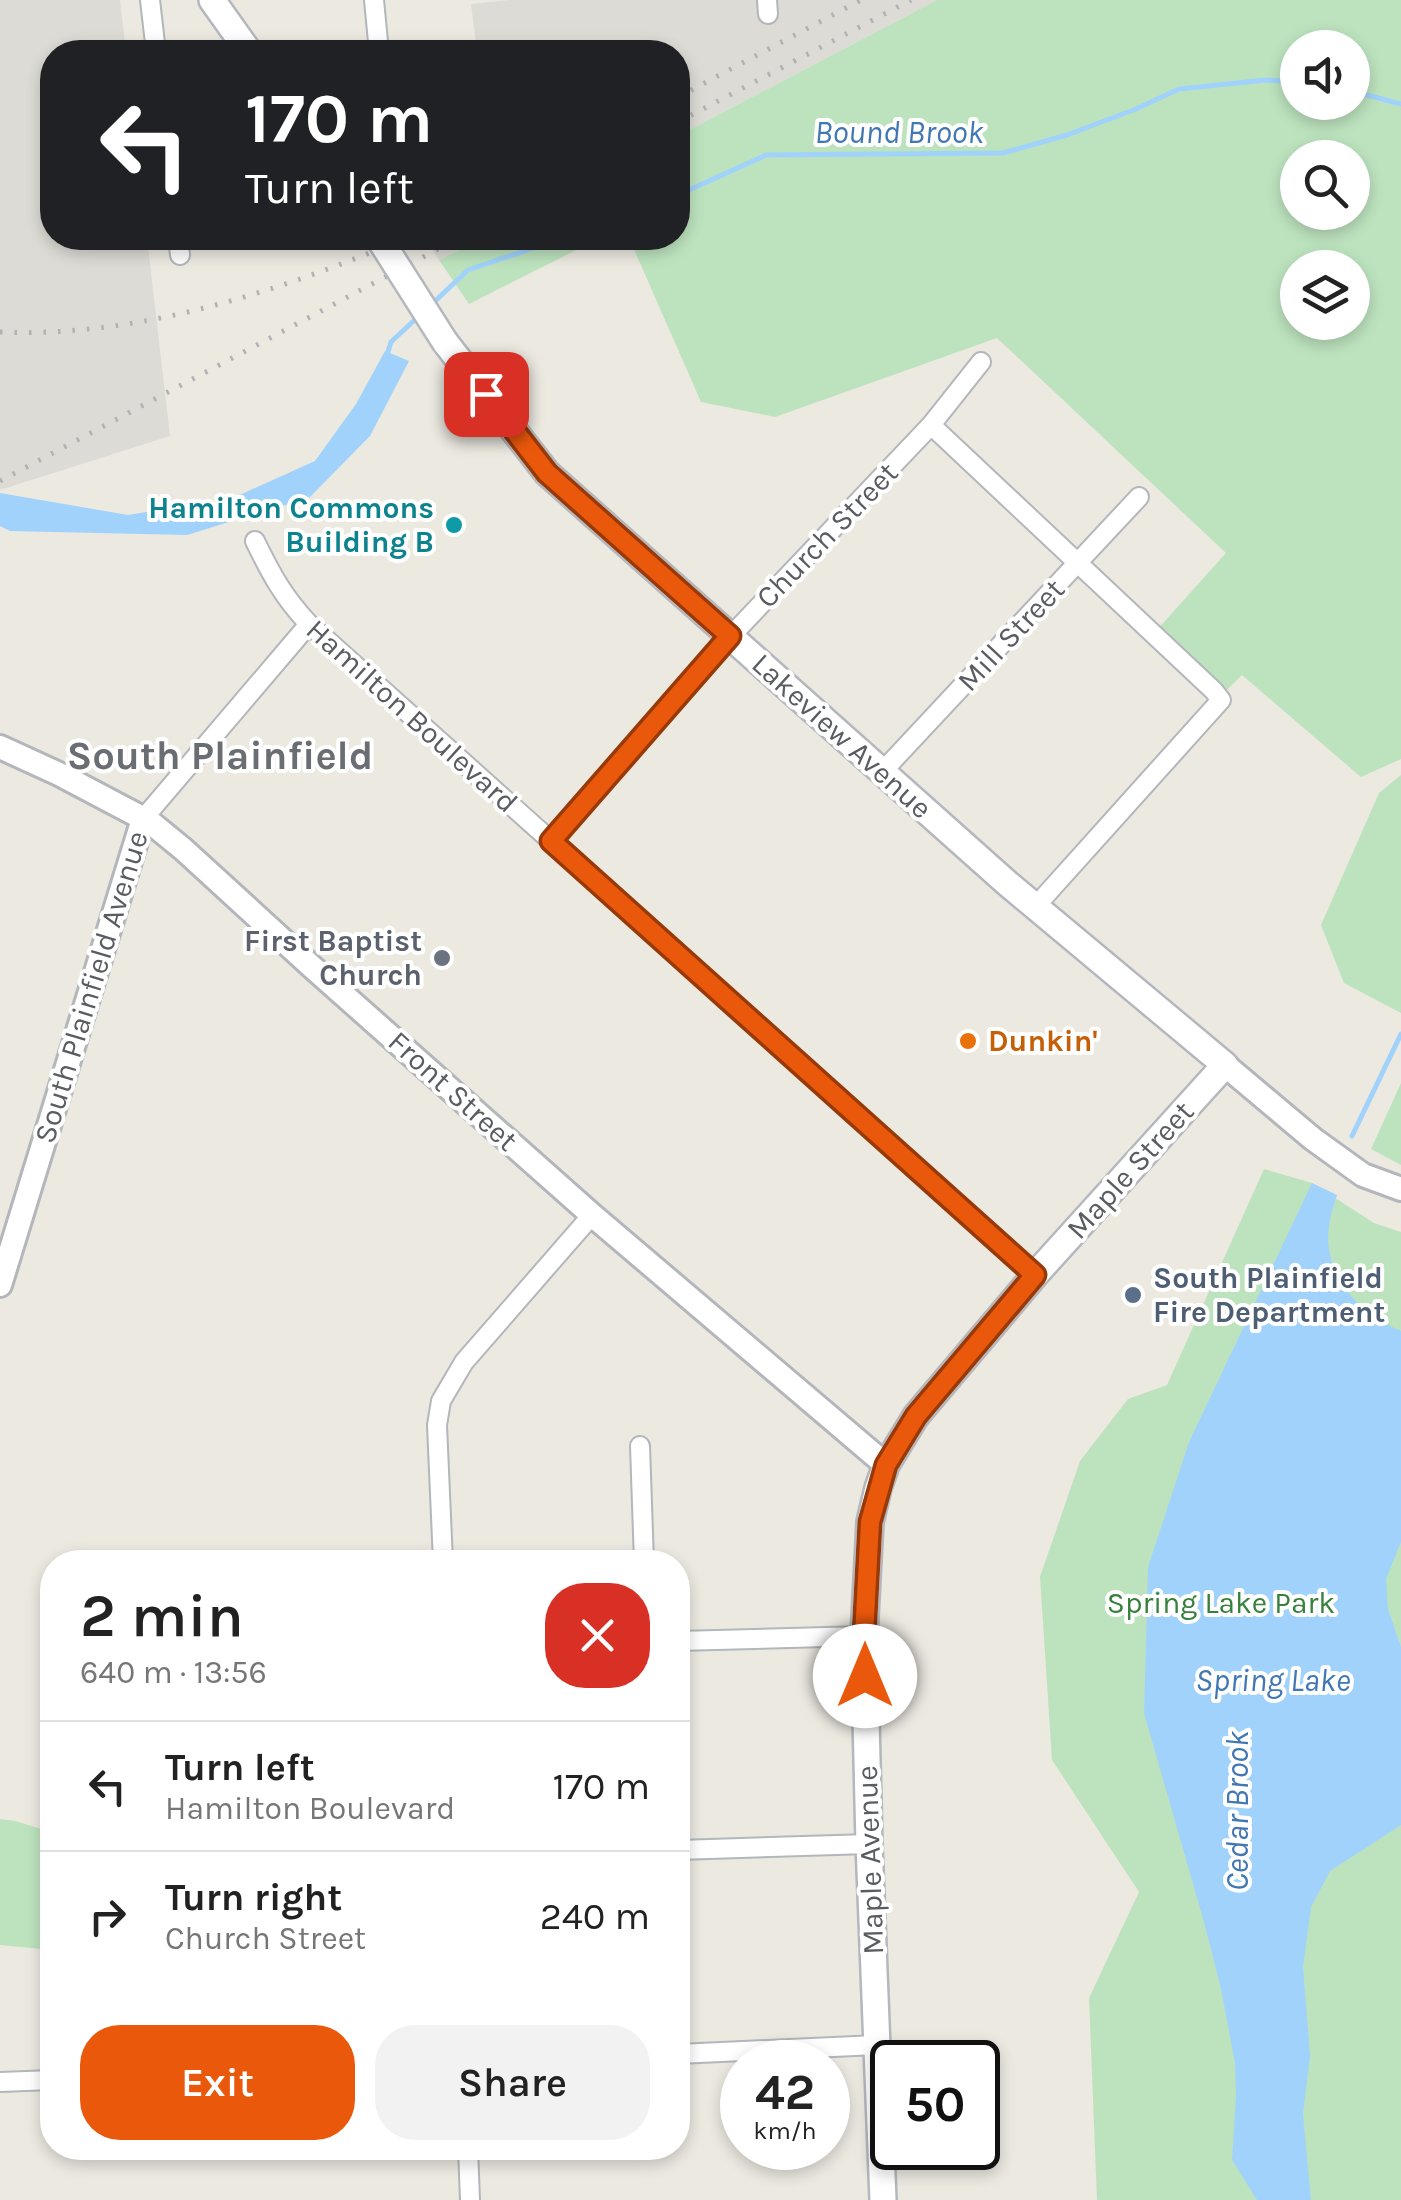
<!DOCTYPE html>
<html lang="en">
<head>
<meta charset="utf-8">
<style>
  body { margin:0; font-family:Karla,sans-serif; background:#f2f2f2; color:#222; height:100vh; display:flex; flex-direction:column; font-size:38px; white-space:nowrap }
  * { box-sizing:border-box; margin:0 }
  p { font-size:32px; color:#767676 }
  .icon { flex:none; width:55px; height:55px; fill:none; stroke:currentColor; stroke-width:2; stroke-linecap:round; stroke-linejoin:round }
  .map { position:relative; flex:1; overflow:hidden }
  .sheet { position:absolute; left:40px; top:1550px; width:650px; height:610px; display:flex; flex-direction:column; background:#fff; border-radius:40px; box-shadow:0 5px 15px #0003 }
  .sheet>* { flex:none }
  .banner { position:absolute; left:40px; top:40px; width:650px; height:210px; border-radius:40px; box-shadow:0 5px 15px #0003; background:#202124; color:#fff; overflow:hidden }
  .buttons { position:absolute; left:1280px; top:30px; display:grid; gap:20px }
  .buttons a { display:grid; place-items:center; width:90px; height:90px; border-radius:50%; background:#fff; box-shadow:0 5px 15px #0003; font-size:50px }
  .speed { position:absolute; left:720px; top:2040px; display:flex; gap:20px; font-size:50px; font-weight:700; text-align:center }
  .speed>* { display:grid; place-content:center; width:130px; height:130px; border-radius:50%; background:#fff; box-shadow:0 5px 15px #0003; line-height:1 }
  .speed small { font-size:25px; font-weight:400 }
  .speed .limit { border:5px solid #111; border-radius:15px; background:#fff; color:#111 }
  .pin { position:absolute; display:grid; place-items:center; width:85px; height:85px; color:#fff; margin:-42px; border-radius:20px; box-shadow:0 5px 15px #0006 }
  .me { position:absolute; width:110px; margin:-55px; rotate:0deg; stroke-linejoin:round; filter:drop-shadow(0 0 8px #0008) }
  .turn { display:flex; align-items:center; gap:35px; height:210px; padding:0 40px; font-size:45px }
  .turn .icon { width:130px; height:130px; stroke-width:2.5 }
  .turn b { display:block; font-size:70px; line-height:85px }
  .round { display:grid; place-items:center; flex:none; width:105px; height:105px; border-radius:40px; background:#f2f2f2 }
  .summary { display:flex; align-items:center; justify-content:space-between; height:170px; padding:0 40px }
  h1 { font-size:60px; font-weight:600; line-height:75px }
  .primary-button { display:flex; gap:20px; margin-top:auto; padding:20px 40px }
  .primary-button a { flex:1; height:115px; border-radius:40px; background:#ea580c; color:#fff; font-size:40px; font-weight:600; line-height:115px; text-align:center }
  .primary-button a+a { background:#f2f2f2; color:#222 }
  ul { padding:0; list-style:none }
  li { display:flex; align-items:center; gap:30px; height:130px; padding:0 40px; border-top:2px solid #e0e0e0 }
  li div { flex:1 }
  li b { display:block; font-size:38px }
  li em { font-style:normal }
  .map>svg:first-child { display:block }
  .industrial { fill:#dddbd5 }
  .green { fill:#bde3be; fill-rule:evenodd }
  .water { fill:#a0d2fb }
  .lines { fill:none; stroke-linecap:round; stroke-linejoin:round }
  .stream { stroke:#a0d2fb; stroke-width:5 }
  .minor-casing { stroke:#b3b6bb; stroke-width:22 }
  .tertiary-casing { stroke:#b3b6bb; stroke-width:28 }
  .secondary-casing { stroke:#b4b7bd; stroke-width:30 }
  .minor { stroke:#fff; stroke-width:18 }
  .tertiary { stroke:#fff; stroke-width:22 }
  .secondary { stroke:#fff; stroke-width:25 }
  .rail { stroke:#b1b2b2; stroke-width:5; stroke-dasharray:2.5 12; stroke-linecap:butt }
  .secondary-bridge-casing { stroke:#b4b7bd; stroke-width:30; stroke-linecap:butt }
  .secondary-bridge { stroke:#fff; stroke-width:25 }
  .route-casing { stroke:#983908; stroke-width:25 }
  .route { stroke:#ea580c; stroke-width:18 }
  .culture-dot { fill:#0f9aa8; stroke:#fff; stroke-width:4 }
  .worship-dot { fill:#6b7280; stroke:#fff; stroke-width:4 }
  .food-dot { fill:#e8710a; stroke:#fff; stroke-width:4 }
  .service-dot { fill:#5c6f8a; stroke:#fff; stroke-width:4 }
  .labels { text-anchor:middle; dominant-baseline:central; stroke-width:8; stroke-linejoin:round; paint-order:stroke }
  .culture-label { font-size:30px; font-weight:bold; fill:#0d838f; stroke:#fff; text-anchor:end }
  .street-label { font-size:30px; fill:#595c61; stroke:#fff }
  .worship-label { font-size:30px; font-weight:bold; fill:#5b616d; stroke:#fff; text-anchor:end }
  .food-label { font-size:30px; font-weight:bold; fill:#c56008; stroke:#fff; text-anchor:start }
  .service-label { font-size:30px; font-weight:bold; fill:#4e5e75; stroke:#fff; text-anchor:start }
  .park-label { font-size:30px; fill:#37813c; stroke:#fff }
  .water-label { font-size:32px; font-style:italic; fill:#4178b4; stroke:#fff }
  .district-label { font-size:40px; font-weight:bold; fill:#6a6e73; stroke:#fff }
</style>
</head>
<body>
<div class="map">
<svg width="1401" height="2200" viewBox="0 0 1401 2200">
  <rect width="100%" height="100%" fill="#ebe9e0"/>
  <!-- industrial -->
  <path class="industrial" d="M0 0H120L126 52H52V238H147L170 436 0 490Z
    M510 0H937L678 136V52H477L471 4Z
    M424 238H483L439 260Z"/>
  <!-- green -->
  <path class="green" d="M937 0H1401V759L1361 777 1242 675 1222 695 1155 632 1226 553 997 338 775 417 701 402 629 238H678V136ZM1298 48H1352V102H1298ZM1298 158H1352V212H1298ZM1298 268H1352V322H1298Z
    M483 238H600L469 304 439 260Z
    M1401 775V1013L1344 983 1321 925 1379 793Z
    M1401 1083V1165L1371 1149Z
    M1264 1169 1312 1183 1374 1223 1401 1232V2200H1097L1089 1998 1139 1892 1052 1760 1040 1577 1080 1461 1128 1399 1167 1385Z
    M0 1819 15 1821 48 1831 52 1835V1950L0 1945Z"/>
  <!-- water -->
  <path class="water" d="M385 351 409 361 370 436 309 498 262 512 244 511 232 521 187 535 10 531 0 526V493L128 515 233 498 315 461 356 404Z
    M1312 1183 1337 1195C1334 1205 1330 1216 1329 1226 1322 1274 1359 1314 1401 1331V1542L1386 1579 1388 1609 1401 1647V1825L1330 1871 1311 1907 1303 1967 1310 2056 1303 2114 1311 2200H1257L1232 2160 1236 2096 1235 2063 1221 1989 1204 1922 1144 1713 1148 1567 1189 1442Z"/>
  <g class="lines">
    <!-- stream -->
    <path class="stream" d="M1352 91 1401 104
      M678 195 766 155 1003 153 1067 135 1136 109 1179 89 1266 80 1298 82
      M432 304 468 270 563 238
      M387 355 391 342 420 315
      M1352 1136 1401 1034"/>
    <!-- minor casing -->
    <g class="minor-casing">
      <path id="minor" d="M150 0 156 52
        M374 0 379 52
        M767 0 768 14
        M178 238 180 255
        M931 425 1214 691 1221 700 1035 907
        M255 541C271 574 284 598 309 624L1035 1275
        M882 772 1139 497
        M143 819 309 624
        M551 841 730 637 931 425 981 362
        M640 1446 644 1562
        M443 1562 437 1425 441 1401 464 1362 592 1215
        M678 1641 864 1636
        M678 1850 869 1844
        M678 2054 877 2045
        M0 2082 52 2080
        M468 2148 470 2200"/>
    </g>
    <!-- tertiary casing -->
    <g class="tertiary-casing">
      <path id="tertiary" d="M0 747 59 774 150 822 183 849 311 966 592 1215 886 1465
        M1225 1065 1313 1139 1363 1175 1401 1189
        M0 1285 143 819"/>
    </g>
    <!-- secondary casing -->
    <g class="secondary-casing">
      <path id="secondary" d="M212 0 249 52
        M445 342 547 473 1007 883 1225 1065 1035 1275 916 1416 886 1465 878 1488 870 1522 864 1636 869 1844 883 2200"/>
    </g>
    <!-- minor -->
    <use href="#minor" class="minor"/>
    <!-- tertiary -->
    <use href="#tertiary" class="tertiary"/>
    <!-- secondary -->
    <use href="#secondary" class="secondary"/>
    <!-- rail -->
    <path class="rail" d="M678 97 861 0
      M678 122 911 0
      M0 332C138 338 280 291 406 238
      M0 481 459 238"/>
    <!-- secondary-bridge casing -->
    <g class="secondary-bridge-casing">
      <path id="secondary-bridge" d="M379 238 445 342"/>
    </g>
    <!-- secondary-bridge -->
    <use href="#secondary-bridge" class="secondary-bridge"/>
  </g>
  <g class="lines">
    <!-- route casing -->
    <g class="route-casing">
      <path id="route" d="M486 394 547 473 730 636 551 841 1035 1275 916 1416 886 1465 870 1522 864 1636 865 1676"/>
    </g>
    <!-- route -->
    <use href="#route" class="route"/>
  </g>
  <!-- markers -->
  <circle class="culture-dot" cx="454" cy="525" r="10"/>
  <circle class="worship-dot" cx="442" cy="958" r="10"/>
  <circle class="food-dot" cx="968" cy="1041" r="10"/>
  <circle class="service-dot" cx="1133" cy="1295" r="10"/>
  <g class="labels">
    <!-- culture labels -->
    <g class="culture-label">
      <text x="434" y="508">Hamilton Commons<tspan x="434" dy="34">Building B</tspan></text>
    </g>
    <!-- street labels -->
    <g class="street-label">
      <text transform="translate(827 535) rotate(-46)">Church Street</text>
      <text transform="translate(1011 635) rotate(-47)">Mill Street</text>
      <text transform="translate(412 716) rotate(42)">Hamilton Boulevard</text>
      <text transform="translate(842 736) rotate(42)">Lakeview Avenue</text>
      <text transform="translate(91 987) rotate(-73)">South Plainfield Avenue</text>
      <text transform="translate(453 1091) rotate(42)">Front Street</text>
      <text transform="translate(1130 1170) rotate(-48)">Maple Street</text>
      <text transform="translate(870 1860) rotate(-92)">Maple Avenue</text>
    </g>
    <!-- worship labels -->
    <g class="worship-label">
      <text x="422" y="941">First Baptist<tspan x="422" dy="34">Church</tspan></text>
    </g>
    <!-- food labels -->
    <g class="food-label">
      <text x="988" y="1041">Dunkin'</text>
    </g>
    <!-- service labels -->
    <g class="service-label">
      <text x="1153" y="1278">South Plainfield<tspan x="1153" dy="34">Fire Department</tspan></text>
    </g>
    <!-- park labels -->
    <g class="park-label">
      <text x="1221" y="1603">Spring Lake Park</text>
    </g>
    <!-- water labels -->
    <g class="water-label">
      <text x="899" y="132">Bound Brook</text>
      <text x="1273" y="1680">Spring Lake</text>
      <text transform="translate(1237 1811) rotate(-90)">Cedar Brook</text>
    </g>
    <!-- district labels -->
    <g class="district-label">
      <text x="220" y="755">South Plainfield</text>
    </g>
  </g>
</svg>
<div class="buttons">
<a><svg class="icon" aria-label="sound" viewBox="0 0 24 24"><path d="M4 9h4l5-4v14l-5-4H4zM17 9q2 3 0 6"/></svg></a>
<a><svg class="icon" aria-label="search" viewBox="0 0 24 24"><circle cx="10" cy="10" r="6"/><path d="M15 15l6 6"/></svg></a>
<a><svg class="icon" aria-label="layers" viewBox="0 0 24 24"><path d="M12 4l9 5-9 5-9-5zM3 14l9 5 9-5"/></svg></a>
</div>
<div class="speed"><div>42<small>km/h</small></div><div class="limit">50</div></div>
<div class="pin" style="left:486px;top:394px;background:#d93025"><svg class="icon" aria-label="arrive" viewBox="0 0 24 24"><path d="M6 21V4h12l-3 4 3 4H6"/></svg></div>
<svg class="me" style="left:865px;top:1676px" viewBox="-20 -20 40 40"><circle r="19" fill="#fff"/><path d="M0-13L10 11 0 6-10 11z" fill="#ea580c"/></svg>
<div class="banner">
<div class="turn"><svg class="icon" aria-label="left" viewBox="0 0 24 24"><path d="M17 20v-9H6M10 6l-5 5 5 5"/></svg><div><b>170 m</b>Turn left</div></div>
</div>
<section class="sheet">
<div class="summary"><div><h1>2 min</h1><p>640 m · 13:56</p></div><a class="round" style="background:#d93025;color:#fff"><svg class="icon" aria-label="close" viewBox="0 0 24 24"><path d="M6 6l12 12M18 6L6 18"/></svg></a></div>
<ul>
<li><svg class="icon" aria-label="left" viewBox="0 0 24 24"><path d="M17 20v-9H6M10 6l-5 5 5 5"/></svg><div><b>Turn left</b><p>Hamilton Boulevard</p></div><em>170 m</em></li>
<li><svg class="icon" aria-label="right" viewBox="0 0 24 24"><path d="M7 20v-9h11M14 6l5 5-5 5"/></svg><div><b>Turn right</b><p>Church Street</p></div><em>240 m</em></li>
</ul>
<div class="primary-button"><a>Exit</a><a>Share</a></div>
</section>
</div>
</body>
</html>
